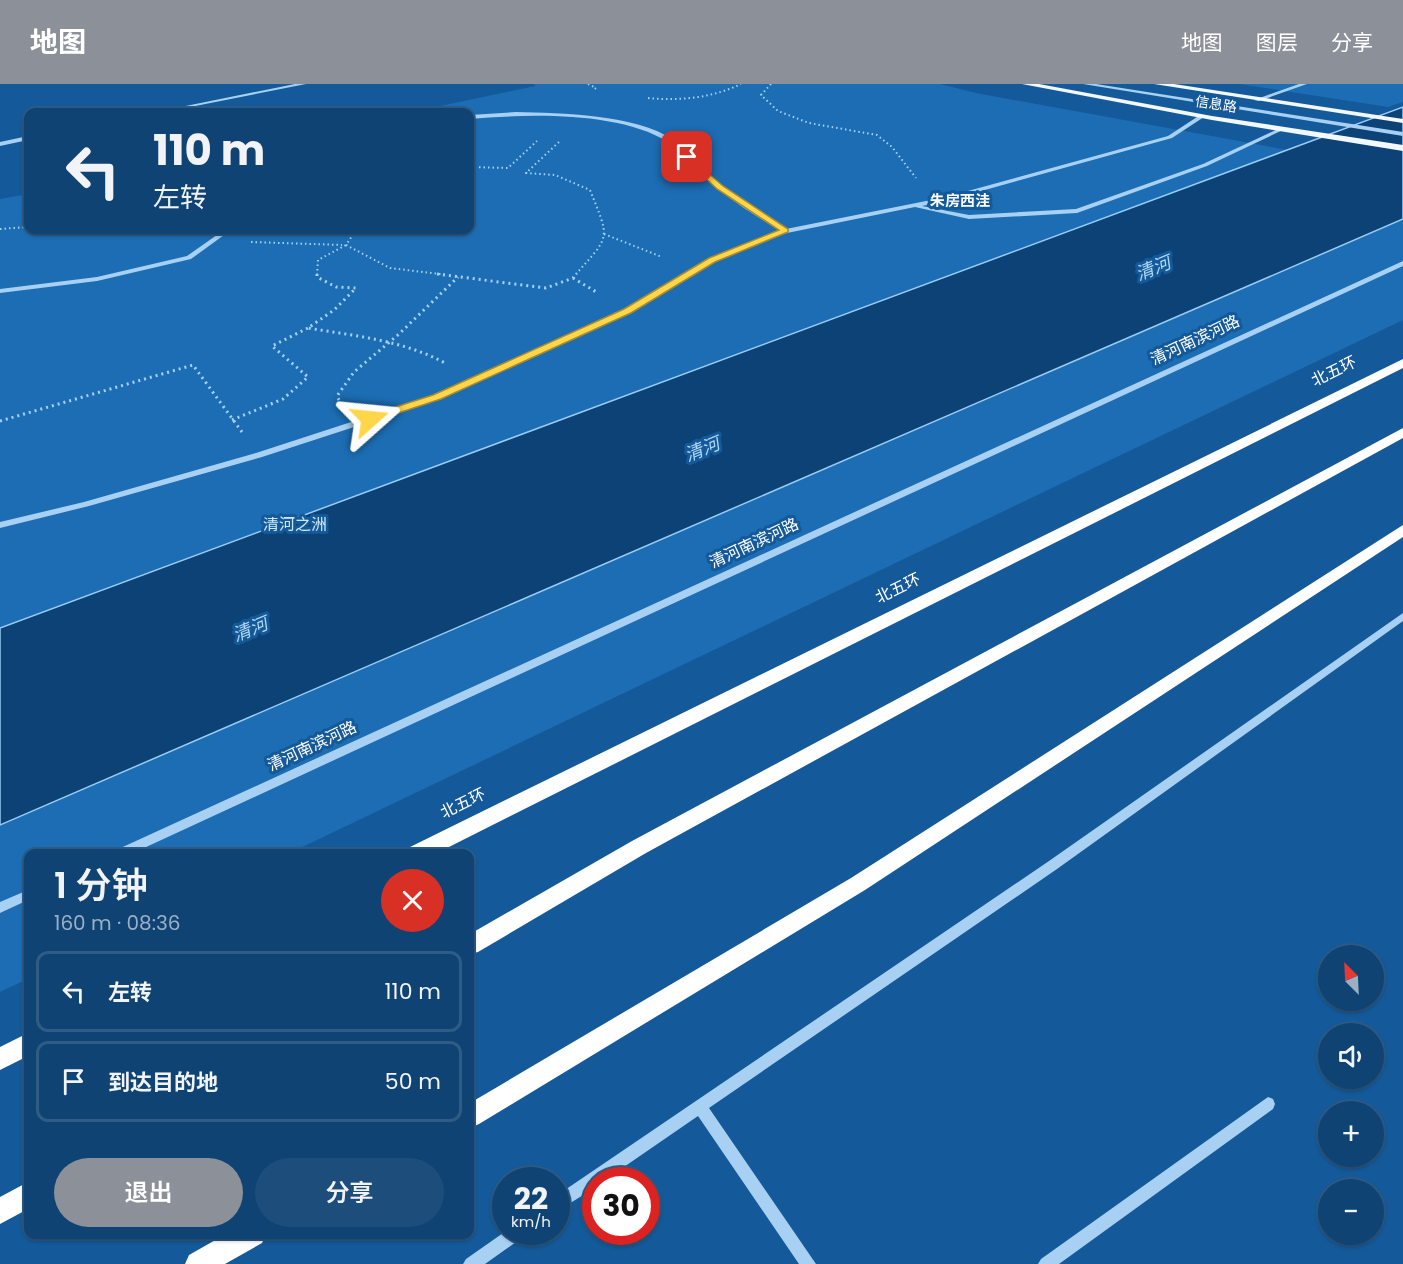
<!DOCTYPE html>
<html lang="zh">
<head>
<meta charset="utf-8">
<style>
  body { margin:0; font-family:Poppins,"Noto Sans SC",sans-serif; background:#1d4e7b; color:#f1f3f6; height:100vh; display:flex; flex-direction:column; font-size:22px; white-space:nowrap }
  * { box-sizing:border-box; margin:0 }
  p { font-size:20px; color:#9bb0c4 }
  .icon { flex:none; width:33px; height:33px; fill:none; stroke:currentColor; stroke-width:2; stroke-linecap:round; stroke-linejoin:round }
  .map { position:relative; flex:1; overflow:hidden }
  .side { position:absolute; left:24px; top:765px; width:450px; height:390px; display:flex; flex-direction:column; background:#0f4373; border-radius:12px; box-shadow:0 2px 4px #0004,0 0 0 2px #2f5c85 }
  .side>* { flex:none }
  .hud { position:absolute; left:24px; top:24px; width:450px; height:126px; border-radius:12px; box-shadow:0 2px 4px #0004,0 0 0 2px #2f5c85; background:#0f4373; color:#f1f3f6; overflow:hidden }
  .needle { width:39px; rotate:336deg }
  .fabs { position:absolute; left:1318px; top:861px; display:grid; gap:12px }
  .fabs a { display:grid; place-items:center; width:66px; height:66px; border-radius:50%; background:#0f4373; box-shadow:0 2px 4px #0004,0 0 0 2px #2f5c85; font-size:30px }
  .speed { position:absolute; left:492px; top:1083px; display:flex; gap:12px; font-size:30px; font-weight:700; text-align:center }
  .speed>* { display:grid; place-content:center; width:78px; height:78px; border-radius:50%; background:#0f4373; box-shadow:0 2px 4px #0004,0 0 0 2px #2f5c85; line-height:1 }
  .speed small { font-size:15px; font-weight:400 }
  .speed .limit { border:9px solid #d22; background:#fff; color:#111 }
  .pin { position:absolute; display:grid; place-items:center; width:51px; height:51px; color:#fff; margin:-26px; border-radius:12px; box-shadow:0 3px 9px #0006 }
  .me { position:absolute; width:66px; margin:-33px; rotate:72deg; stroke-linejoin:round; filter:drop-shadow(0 0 4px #0008) }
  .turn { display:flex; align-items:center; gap:21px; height:126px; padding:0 30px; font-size:27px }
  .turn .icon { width:78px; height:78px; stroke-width:2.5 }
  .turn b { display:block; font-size:42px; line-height:51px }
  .round { display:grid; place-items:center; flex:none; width:63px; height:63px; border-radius:32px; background:#1d4e7b }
  .overview { display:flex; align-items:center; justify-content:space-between; height:102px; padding:0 30px }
  h1 { font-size:36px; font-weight:600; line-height:45px }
  .action { display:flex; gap:12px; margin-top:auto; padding:12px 30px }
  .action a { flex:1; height:69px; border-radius:36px; background:#8c9099; color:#fff; font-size:24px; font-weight:600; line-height:69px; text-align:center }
  .action a+a { background:#1d4e7b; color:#f1f3f6 }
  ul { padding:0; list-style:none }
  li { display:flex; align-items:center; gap:18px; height:81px; margin:0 12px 9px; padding:0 18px; border:3px solid #2f5c85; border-radius:12px }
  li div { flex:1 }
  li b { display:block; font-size:22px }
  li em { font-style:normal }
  header { display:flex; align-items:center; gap:36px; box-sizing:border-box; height:84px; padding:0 30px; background:#8c9099; color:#fff }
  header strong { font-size:28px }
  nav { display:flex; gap:33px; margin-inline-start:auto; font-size:21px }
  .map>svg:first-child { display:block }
  .green { fill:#1c6db3 }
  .water { fill:#0c4275; stroke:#99ccf6; stroke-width:1.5 }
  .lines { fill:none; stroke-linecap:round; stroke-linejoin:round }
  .path-far1 { stroke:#a7d0f3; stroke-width:2; stroke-dasharray:1.5 3; stroke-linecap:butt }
  .path { stroke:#a7d0f3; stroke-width:3; stroke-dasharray:2 4; stroke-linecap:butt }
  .minor { fill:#a7d0f3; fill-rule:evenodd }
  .major { fill:#f3f8ff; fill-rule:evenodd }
  .highway { fill:#fff; fill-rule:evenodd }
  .route { fill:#ffd54a; stroke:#a68a30; stroke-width:1.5 }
  .labels { text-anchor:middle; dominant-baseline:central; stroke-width:6; stroke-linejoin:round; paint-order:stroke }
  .far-street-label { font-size:14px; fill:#fff; stroke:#145999 }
  .far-neighbourhood-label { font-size:15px; font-weight:bold; fill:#fff; stroke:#145999 }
  .street-label { font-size:16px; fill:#fff; stroke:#145999 }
  .park-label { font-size:16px; fill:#cfe8fd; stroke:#145999 }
  .water-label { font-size:18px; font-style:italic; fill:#b3d9f9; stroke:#145999 }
</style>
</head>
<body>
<header>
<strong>地图</strong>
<nav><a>地图</a><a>图层</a><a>分享</a></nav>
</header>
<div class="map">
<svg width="1403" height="1180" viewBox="0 0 1403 1180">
  <rect width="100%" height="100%" fill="#145999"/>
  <!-- green -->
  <path class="green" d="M534 0H940L976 9 1403 87V236L290 769 28 770V895L0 908V115L28 110V146H470V28H412L535 2Z
    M1239 0H1403V18L1388 23Z"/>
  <!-- water -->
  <path class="water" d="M1403 23V135L0 741V544Z"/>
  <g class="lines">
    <!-- path-far1 -->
    <path class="path-far1" d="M588 0 596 4 593 6
      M771 0 761 11 778 27 809 39 877 51 892 63 916 94
      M648 14C680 17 712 14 741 0
      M559 58 526 89 555 91 590 106C610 156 611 151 575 191
      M470 83 508 84 537 57
      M0 145 28 143
      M356 146 346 161 390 184 448 191
      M604 150 662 173
      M251 158 342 161
      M317 191 318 176 346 161"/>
    <!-- path -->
    <path class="path" d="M317 190V193L336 203 356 204 334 226 308 244C355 252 402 256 445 279
      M437 190 546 204 573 194 577 190
      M573 194 598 209
      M339 316 337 312 354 288 399 250 458 193
      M232 336 283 315 308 293 272 262 308 244
      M0 337 193 281 242 348"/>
    <!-- minor -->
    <path class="minor" d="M295 0H306L165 28H156Z
      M1083 0H1096L1403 48V52Z
      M1299 0H1307L1259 17 1254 16Z
      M516 28C562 29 634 30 674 56 691 67 702 85 717 98 738 116 763 130 786 145L946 113 1168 52 1200 31H1204V33L1172 54 949 116 922 122 969 131 1076 125 1203 80 1280 44 1285 45 1207 82 1077 129 969 135 915 123 787 149 714 177 631 229 440 315 262 373 89 422 0 444V438L84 418 256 369 434 311 625 225 710 175 780 147C757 132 732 118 712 99 697 86 685 68 668 58 618 27 527 30 470 35V31Z
      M28 52V56L0 62V58Z
      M224 146H231L191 175 97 197 0 209V205L97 193 187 172Z
      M1403 177V182L131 770H112L114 767Z
      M1403 529V537L1057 785 709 1024 816 1180H799L698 1032 605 1096H596V1103L556 1128V1112L1049 777Z
      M28 806V816L0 829V818Z
      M1268 1013 1273 1015 1275 1020 1273 1025 1059 1180H1038L1041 1175Z
      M506 1147 526 1148 523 1153 485 1180H463L466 1175Z"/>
    <!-- major -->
    <path class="major" d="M1022 0H1039L1212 32 1403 61V67L1212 36Z
      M1154 0H1174L1403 35V39Z"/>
    <!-- highway -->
    <path class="highway" d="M1403 275V284L435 770H405L408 764Z
      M1403 344V354L646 769 478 868 470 870V850L632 757Z
      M1403 441V453L865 806 479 1040 470 1044V1019L851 794Z
      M28 949V972L0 986V963Z
      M28 1098V1125L0 1140V1113Z
      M226 1150H266L262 1159 225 1180H185L189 1171Z"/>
  </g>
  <!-- route -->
  <path class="route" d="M687 71 723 102 788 145V148L715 178 631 229 441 315 374 337H367V332L433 311 624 225 709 174 779 146 717 105 685 75V71Z"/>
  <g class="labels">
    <!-- far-street labels -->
    <g class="far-street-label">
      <text transform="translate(1216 20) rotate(9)">信息路</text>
    </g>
    <!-- far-neighbourhood labels -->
    <g class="far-neighbourhood-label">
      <text x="960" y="116">朱房西洼</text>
    </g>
    <!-- street labels -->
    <g class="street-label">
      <text transform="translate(1195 256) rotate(-25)">清河南滨河路</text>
      <text transform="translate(1334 287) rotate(-26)">北五环</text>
      <text transform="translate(754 459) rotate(-25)">清河南滨河路</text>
      <text transform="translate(898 504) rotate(-26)">北五环</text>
      <text transform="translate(312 662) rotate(-25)">清河南滨河路</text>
      <text transform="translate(463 719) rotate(-26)">北五环</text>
    </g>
    <!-- park labels -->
    <g class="park-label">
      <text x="295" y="440">清河之洲</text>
    </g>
    <!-- water labels -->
    <g class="water-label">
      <text transform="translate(1153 184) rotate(-22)">清河</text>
      <text transform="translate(702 365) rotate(-22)">清河</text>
      <text transform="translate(250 545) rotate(-22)">清河</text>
    </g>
  </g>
</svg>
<div class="fabs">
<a><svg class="needle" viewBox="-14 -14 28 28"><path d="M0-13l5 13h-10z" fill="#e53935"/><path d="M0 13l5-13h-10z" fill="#9bb0c4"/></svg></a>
<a><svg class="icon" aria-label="sound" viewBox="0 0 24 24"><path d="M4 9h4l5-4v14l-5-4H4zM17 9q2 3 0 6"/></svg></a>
<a>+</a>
<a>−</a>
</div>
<div class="speed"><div>22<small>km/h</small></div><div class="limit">30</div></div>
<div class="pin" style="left:687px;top:73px;background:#d93025"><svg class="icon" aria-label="arrive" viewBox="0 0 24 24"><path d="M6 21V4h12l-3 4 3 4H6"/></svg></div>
<svg class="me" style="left:370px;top:335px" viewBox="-20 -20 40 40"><path d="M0-17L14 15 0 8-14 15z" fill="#ffd54a" stroke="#fff" stroke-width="4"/></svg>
<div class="hud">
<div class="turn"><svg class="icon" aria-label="left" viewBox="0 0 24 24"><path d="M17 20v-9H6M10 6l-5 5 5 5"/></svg><div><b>110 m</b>左转</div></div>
</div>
<section class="side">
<div class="overview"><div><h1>1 分钟</h1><p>160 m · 08:36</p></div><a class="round" style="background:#d93025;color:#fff"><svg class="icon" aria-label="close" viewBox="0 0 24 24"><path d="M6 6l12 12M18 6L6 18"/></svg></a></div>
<ul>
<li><svg class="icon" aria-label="left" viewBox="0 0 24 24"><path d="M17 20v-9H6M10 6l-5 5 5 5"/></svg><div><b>左转</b></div><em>110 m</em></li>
<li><svg class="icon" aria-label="arrive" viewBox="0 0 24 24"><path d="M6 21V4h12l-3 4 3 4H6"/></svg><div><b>到达目的地</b></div><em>50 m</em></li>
</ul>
<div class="action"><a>退出</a><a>分享</a></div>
</section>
</div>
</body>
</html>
